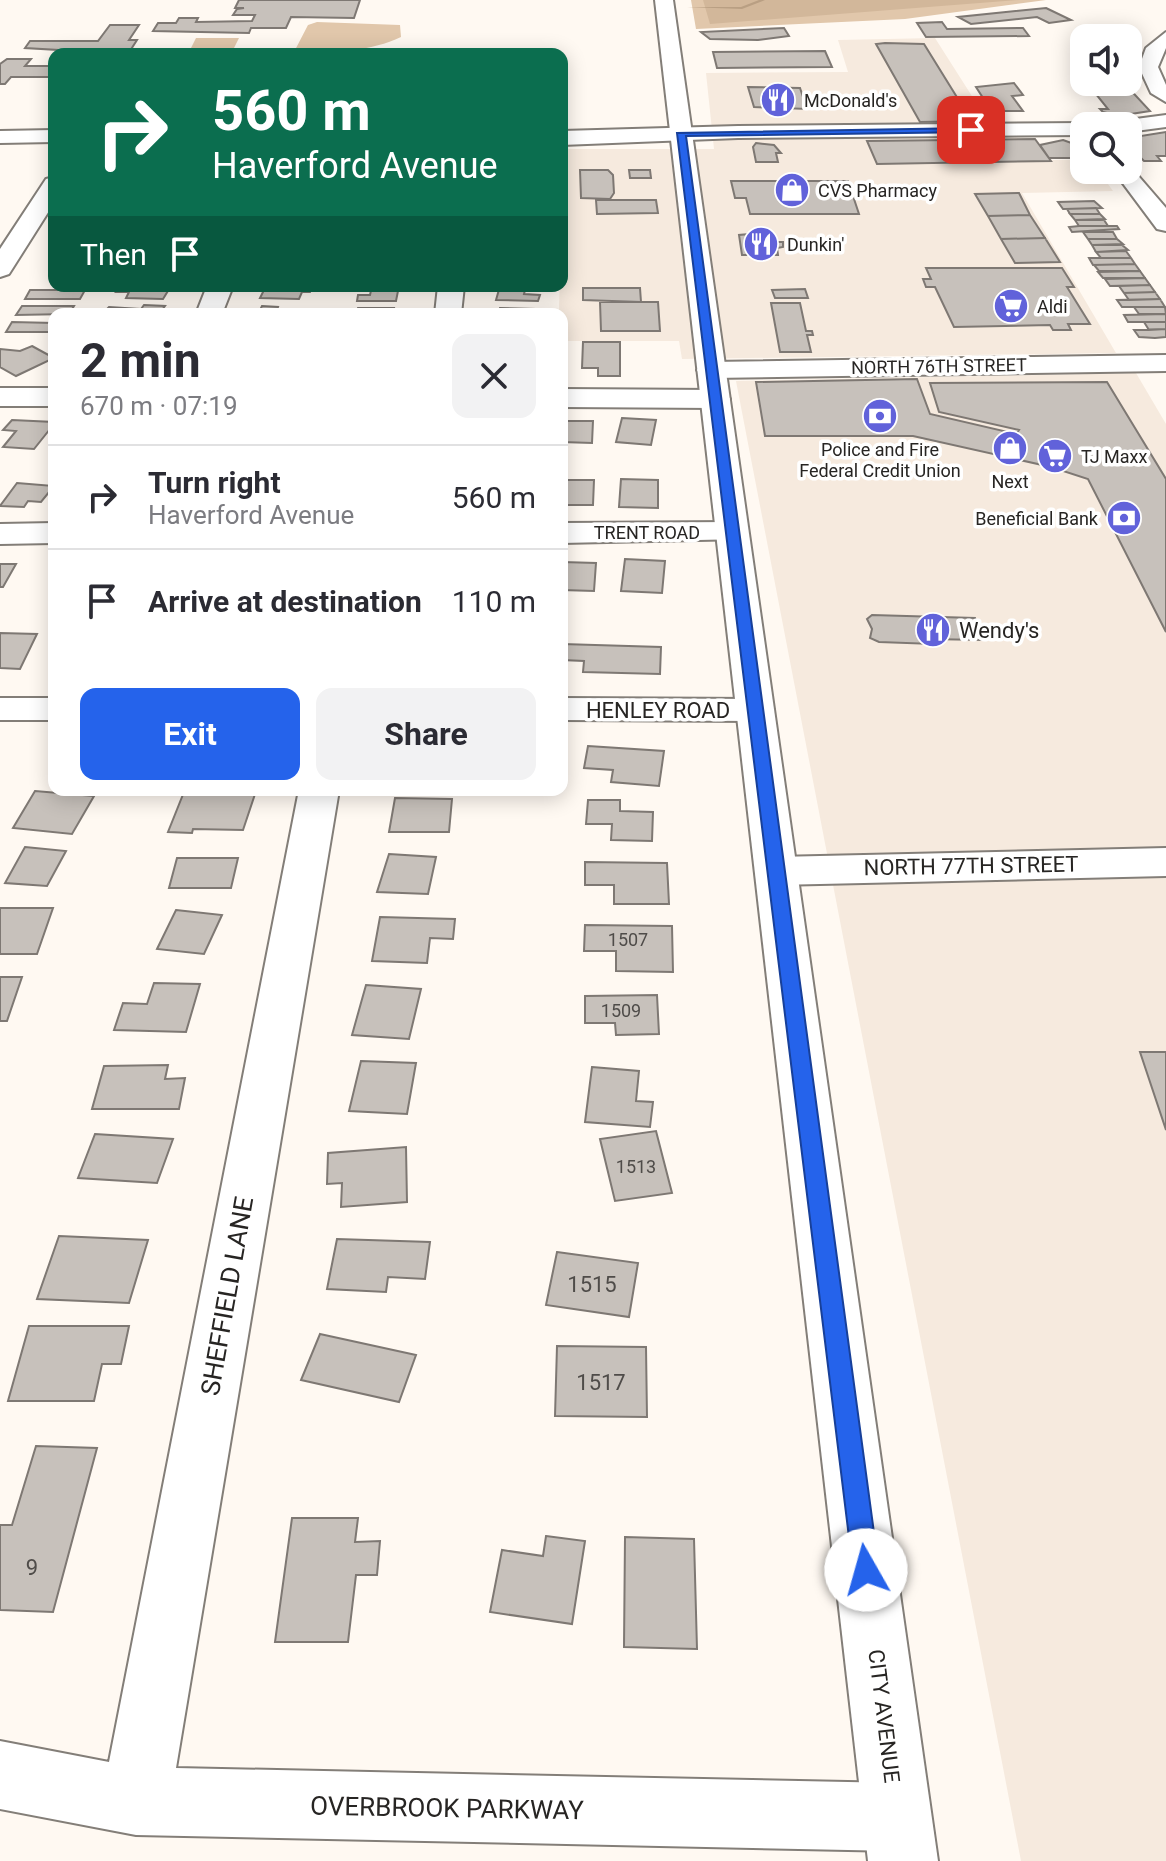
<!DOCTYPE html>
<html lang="en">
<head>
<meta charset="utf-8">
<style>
  body { margin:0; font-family:Roboto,sans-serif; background:#f2f2f3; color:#2b2b33; height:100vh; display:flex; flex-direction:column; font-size:30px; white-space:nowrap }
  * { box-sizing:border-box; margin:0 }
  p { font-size:26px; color:#7c7c81 }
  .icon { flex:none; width:44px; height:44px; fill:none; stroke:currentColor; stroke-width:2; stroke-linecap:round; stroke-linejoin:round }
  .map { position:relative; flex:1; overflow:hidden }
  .details { position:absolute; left:48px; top:308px; width:520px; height:488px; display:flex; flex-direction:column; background:#fff; border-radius:16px; box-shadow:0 4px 20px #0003 }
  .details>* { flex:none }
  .top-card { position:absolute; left:48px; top:48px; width:520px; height:244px; border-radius:16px; box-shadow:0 4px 20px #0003; background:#0b6e4f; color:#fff; overflow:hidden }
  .controls { position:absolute; left:1070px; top:24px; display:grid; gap:16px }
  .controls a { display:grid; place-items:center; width:72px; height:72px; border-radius:16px; background:#fff; box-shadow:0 4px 20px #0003; font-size:40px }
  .pin { position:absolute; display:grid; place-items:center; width:68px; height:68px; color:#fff; margin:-34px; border-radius:16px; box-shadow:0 4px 12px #0006 }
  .me { position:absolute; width:88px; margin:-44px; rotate:353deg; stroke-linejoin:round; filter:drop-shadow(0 0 6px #0008) }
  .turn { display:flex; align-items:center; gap:28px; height:168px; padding:0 32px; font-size:36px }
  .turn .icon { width:104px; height:104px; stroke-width:2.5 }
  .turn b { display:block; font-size:56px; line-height:68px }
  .then { display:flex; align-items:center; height:76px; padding:0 32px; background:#0003; gap:16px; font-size:30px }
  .round { display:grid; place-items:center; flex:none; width:84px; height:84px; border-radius:16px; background:#f2f2f3 }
  .headline { display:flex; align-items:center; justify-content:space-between; height:136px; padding:0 32px }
  h1 { font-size:48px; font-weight:700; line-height:60px }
  .button { display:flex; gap:16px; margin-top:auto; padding:16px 32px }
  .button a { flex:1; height:92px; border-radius:16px; background:#2563eb; color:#fff; font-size:32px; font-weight:700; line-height:92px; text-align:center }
  .button a+a { background:#f2f2f3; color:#2b2b33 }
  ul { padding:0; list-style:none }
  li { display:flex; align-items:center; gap:24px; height:104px; padding:0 32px; border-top:2px solid #e1e1e2 }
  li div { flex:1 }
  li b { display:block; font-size:30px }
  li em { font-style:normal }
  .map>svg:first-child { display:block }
  .built { fill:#f6eade }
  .green { fill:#e1c7ab }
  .forest { fill:#d2b79a }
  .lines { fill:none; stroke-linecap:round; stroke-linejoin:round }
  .stream { fill:#b99f83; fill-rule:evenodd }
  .building { fill:#c7c1bb; stroke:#7e7873; stroke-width:2 }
  .minor-casing { stroke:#837e78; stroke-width:4 }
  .major-casing { stroke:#837e78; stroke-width:4 }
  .highway-casing { stroke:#837e78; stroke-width:4 }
  .minor { fill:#fff; fill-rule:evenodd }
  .major { fill:#fff; fill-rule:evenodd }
  .highway { fill:#fff; fill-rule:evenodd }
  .route { fill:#2563eb; stroke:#184099; stroke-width:2 }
  .labels { text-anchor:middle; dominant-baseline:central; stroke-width:7; stroke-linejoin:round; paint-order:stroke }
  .far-poi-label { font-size:18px; fill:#272523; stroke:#fff; text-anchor:start }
  .far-street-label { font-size:18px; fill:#272523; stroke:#fff }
  .number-label { font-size:18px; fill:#4f4c49 }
  .poi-label { font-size:22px; fill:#272523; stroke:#fff; text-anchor:start }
  .street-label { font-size:22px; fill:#272523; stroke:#fff }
  .near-number-label { font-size:22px; fill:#4f4c49 }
  .near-street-label { font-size:26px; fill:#272523; stroke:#fff }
</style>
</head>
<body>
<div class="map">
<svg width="1166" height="1861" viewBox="0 0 1166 1861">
  <rect width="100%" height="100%" fill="#fff9f2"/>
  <!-- built -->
  <path class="built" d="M935 38 998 137 1035 138 1051 160H1084V170H1098L1113 191 1022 193 1116 353 682 359 679 341H562V314H559L562 149H714L706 73 848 72 838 40Z
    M1136 373 1166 424V1861H1021L736 381Z"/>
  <!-- green -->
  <path class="green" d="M691 0H1046L905 19 696 29Z
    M317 22 400 25 401 37C367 53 331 52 294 52L308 25Z
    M196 38H239L231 54H188Z"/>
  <!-- forest -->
  <path class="forest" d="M703 0H1019L710 24Z"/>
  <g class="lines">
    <!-- stream -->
    <path class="stream" d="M759 0H765L742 9 687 7H741Z"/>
  </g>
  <!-- building -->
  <path class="building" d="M239 0H360L354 18 291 17 286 28H251L249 33 153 31 158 23H176L179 18H198L196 22 252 21 255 15H233L237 9 244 8H235Z
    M1046 8 1071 20 1049 23 1037 17 971 24 958 17Z
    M942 22 947 29 1023 28 1029 36 926 37 917 23Z
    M110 25H139L129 40H137L128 54 25 48 30 41H98Z
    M1099 27 1133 32 1129 36 1094 30Z
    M784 28 789 36 758 40 710 39 701 32Z
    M885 43 924 44 968 115 976 121 920 122 876 44Z
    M825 51 832 67 717 68 713 52Z
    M7 59H31L25 66H54V77H11L5 84H0V64Z
    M1092 82 1124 83 1150 111 1118 116 1103 112 1100 109H1108L1087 83Z
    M1014 83 1023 95 1012 96 1023 111H1004L998 101H985L976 87Z
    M748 87 800 88 807 109 754 107Z
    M1166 132V156H1157L1161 161H1144L1128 145V138Z
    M1035 139 1051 161 877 164 867 141Z
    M1063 140 1080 146 1072 153 1076 158H1049L1040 145Z
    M756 143 774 145 781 153H776L778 162H756L753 147Z
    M580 170H608L613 175 614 193 610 199 581 198Z
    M629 170H650L651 178H630Z
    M731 181H848L859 214H750L746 198H735Z
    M1019 193 1030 215 988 216 975 194Z
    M596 200H656L658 213 597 214Z
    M1094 201 1102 208 1063 209 1058 202Z
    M1096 208 1100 214H1070L1067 209Z
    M1070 214H1100L1105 219 1075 220Z
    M1030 215 1045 238 1001 239 988 216Z
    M1075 220H1104L1108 226H1079Z
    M1079 226H1117L1119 229 1072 232 1069 227Z
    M1083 232H1113L1117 239H1088Z
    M761 233 774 235 775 242H783V247L777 248 778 255H742L739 235Z
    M1045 238 1060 262 1015 263 1001 239Z
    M1088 239H1117L1123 244 1092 245Z
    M1092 245H1122L1128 250 1096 252Z
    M1126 251 1131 258H1101L1096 252Z
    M1089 258H1131L1135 264 1093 265Z
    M1135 264 1140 271H1099L1094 265Z
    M926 268H1062L1074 287H1067L1090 324H1068L1071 330H1053L1050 325 954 327 935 287H926L923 279H931Z
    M1140 271 1145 278H1103L1098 272Z
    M1145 278 1150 285 1110 286 1105 279Z
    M120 286H171L163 299 126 298 129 292H116Z
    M266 286 312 287 310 292H302L299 299 260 298Z
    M372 286H399L396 301H357L358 295H370Z
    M500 286H526L524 294 540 295 538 301 496 300Z
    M1119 286 1150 285 1155 292 1124 293Z
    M583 288H640L641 302 583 300Z
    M805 289 808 298H775L772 290Z
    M30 290H85L80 299H25Z
    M1155 292 1160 299 1129 300 1124 293Z
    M1160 299 1165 307H1122L1117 300Z
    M600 302H658L660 331H601Z
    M771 303H800L806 331H812L813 335H807L811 352H780Z
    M144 305 165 306 159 314H102L109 307 141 309Z
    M22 306H74L69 314 16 315Z
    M262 306 278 307 277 310 314 311 312 314H258Z
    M1134 307H1165L1166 314H1139Z
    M358 308H394L393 314 356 313Z
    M500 308 535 309 534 314H499Z
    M1166 314V322H1128L1124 315Z
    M12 322 54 323V332H6Z
    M1144 322H1166V329L1149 330Z
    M1166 329V337L1155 338 1139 337 1134 330Z
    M583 342H620V376H598V368H582Z
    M32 346 54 358 16 376 0 367V349L20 351Z
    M917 379 930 414 1016 434 1019 430 939 412 930 383 1107 382 1166 479V632L1088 479 1051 467 913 436H765L756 382Z
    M622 418 656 420 651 445 616 442Z
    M12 420 54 422V424L34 449 3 447 16 431 3 430Z
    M562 421H593L592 443 562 442Z
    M621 479 658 480V508L619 507Z
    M562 480H594L593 505H562Z
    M17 483 54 486 41 502 28 501 24 507 0 506Z
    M625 559 665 561 662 593 621 591Z
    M562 562 596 563 594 591 562 590Z
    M0 564H16L3 587H0Z
    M872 615 975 618 977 625H996L998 630H979L982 640 930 639 933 644 879 642 870 638 872 629 867 619Z
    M0 633 37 634 20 669 0 668Z
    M562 644 661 647 660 674 583 672 584 661 562 660Z
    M588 746 664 751 659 786 611 782 613 770 584 768Z
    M35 791 94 796 72 834 13 828Z
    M184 792 255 794 243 830 193 829 192 833 168 832Z
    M395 798 452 799 449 832H389Z
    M588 800H620V811L653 812 652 841 611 840 612 824H586Z
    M25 847 66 851 47 886 5 883Z
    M389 854 436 857 428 894 377 892Z
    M177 858H238L231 888H169Z
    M585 862 667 863 669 904H614V885H585Z
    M0 908H53L37 954H0Z
    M176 910 222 915 204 954 157 949Z
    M380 917 455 919 453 939 430 938 427 963 372 961Z
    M585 925 672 926 673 972 616 971V951H584Z
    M0 977H22L7 1021H0Z
    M154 983 200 984 186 1032 114 1030 123 1003 147 1004Z
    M366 985 421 989 409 1039 352 1035Z
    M657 995 659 1034 616 1035 615 1023H585V996Z
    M1140 1052H1166V1130Z
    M361 1061 416 1063 407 1114 349 1111Z
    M168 1065 165 1079 185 1078 179 1109H92L104 1066Z
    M592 1067 639 1071 636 1101 653 1102 650 1127 585 1122Z
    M656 1131 672 1193 615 1201 600 1139Z
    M95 1134 173 1139 157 1183 78 1178Z
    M406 1147 407 1202 341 1207 342 1183 327 1184 328 1153Z
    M59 1236 148 1240 129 1303 37 1299Z
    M337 1239 430 1242 425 1279 388 1277 386 1292 327 1289Z
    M557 1252 638 1263 629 1317 546 1305Z
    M29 1326H129L121 1364H102L94 1401H8Z
    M320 1334 416 1355 399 1402 301 1380Z
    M557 1346 646 1347 647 1417 555 1416Z
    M36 1446 97 1448 53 1612 0 1610V1525H12Z
    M292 1518H358L355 1542 380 1541 377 1575H356L348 1642H275Z
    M546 1536 585 1541 572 1624 490 1612 502 1550 543 1556Z
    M625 1537 694 1539 697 1649 624 1647Z"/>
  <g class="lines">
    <!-- minor casing -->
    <g class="minor-casing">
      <path id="minor" d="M1166 32V48L1158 67 1166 85V102L1151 93 1139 67 1146 48Z
        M1128 164 1166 208V231L1157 229 1113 170H1128Z
        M54 177V203L9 274 0 277V249L46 179Z
        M207 286H233L222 314H196Z
        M438 286H464L461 314H435Z
        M1166 355V371L711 378 701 376 697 370 701 364 711 362Z
        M0 388H54V406H0Z
        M562 389 715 390 725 393 730 399 725 405 715 408 562 407Z
        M732 522 744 525 748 532 744 539 562 543V523Z
        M54 523V543L0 544V524Z
        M0 698H54V720H0Z
        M562 698 755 699 768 702 774 710 768 718 755 721 562 720Z
        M299 790H339L176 1768 897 1783 921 1793 931 1817 921 1841 897 1851 136 1835 0 1809V1741L109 1762Z
        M1166 848V876L776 885 761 881 755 871 761 861 776 857Z"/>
    </g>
    <!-- major casing -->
    <g class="major-casing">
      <path id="major" d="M1166 115V127L1128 132V126H1117L1128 120Z
        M1084 123 1093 126H1084V135L738 138 562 145V131L738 126Z
        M54 130V142L0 143V131Z"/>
    </g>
    <!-- highway casing -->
    <g class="highway-casing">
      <path id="highway" d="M655 0H673L938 1861H868Z"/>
    </g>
    <!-- minor -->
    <use href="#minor" class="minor"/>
    <!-- major -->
    <use href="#major" class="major"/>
    <!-- highway -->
    <use href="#highway" class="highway"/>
  </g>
  <!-- route -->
  <path class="route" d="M971 128 974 132 686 136 879 1570 875 1579 866 1583 857 1579 853 1570 677 133Z"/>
  <!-- icons -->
  <defs>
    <g id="restaurant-disc" transform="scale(1.8)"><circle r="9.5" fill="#6162da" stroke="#fff"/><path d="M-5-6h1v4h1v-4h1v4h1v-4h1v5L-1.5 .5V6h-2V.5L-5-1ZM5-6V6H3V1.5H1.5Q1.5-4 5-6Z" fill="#fff"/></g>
    <g id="shop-disc" transform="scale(1.8)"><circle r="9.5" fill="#6162da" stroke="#fff"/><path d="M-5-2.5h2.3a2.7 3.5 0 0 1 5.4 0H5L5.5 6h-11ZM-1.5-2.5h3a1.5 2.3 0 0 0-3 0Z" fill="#fff"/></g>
    <g id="supermarket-disc" transform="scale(1.8)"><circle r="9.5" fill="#6162da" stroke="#fff"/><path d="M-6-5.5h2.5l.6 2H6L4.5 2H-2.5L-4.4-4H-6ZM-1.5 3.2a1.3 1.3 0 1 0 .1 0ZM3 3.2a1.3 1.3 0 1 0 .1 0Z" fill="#fff"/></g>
    <g id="bank-disc" transform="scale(1.8)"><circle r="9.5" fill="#6162da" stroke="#fff"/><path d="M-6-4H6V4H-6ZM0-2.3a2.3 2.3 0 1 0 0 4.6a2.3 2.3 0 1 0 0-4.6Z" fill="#fff"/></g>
  </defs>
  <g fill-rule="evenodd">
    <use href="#restaurant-disc" x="778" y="100"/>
    <use href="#shop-disc" x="792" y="190"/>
    <use href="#restaurant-disc" x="761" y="244"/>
    <use href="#supermarket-disc" x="1011" y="306"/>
    <use href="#bank-disc" x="880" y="416"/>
    <use href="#shop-disc" x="1010" y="448"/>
    <use href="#supermarket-disc" x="1055" y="456"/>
    <use href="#bank-disc" x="1124" y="518"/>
    <use href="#restaurant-disc" x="933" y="630"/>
  </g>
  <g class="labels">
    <!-- far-poi labels -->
    <g class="far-poi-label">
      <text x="804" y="100">McDonald's</text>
      <text x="818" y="190">CVS Pharmacy</text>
      <text x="787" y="244">Dunkin'</text>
      <text x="1037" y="306">Aldi</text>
      <text x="880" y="449" text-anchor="middle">Police and Fire<tspan x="880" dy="21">Federal Credit Union</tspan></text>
      <text x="1081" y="456">TJ Maxx</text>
      <text x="1010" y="481" text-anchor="middle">Next</text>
      <text x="1098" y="518" text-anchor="end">Beneficial Bank</text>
    </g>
    <!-- far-street labels -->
    <g class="far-street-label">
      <text transform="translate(939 366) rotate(-1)">NORTH 76TH STREET</text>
      <text x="647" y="532">TRENT ROAD</text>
    </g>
    <!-- number labels -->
    <g class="number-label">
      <text x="628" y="939">1507</text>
      <text x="621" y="1010">1509</text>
      <text x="636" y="1166">1513</text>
    </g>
    <!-- poi labels -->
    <g class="poi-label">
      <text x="959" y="630">Wendy's</text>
    </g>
    <!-- street labels -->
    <g class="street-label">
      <text x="658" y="710">HENLEY ROAD</text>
      <text transform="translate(971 866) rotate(-1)">NORTH 77TH STREET</text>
      <text transform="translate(884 1716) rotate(83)">CITY AVENUE</text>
    </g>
    <!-- near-number labels -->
    <g class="near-number-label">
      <text x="592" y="1284">1515</text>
      <text x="601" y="1382">1517</text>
      <text x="32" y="1567">9</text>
    </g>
    <!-- near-street labels -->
    <g class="near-street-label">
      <text transform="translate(227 1296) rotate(-80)">SHEFFIELD LANE</text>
      <text transform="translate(447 1808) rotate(1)">OVERBROOK PARKWAY</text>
    </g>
  </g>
</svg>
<div class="controls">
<a><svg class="icon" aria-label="sound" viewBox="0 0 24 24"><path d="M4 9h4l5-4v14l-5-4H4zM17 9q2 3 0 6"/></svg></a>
<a><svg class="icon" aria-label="search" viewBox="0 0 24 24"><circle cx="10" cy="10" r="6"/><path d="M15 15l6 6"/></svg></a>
</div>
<div class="pin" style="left:971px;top:130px;background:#d93025"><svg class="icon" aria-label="arrive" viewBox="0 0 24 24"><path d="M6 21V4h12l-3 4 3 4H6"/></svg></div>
<svg class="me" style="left:866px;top:1570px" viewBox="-20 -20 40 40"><circle r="19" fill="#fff"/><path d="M0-13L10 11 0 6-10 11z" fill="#2563eb"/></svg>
<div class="top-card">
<div class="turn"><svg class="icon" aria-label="right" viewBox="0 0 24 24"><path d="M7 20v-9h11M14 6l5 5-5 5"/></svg><div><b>560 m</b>Haverford Avenue</div></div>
<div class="then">Then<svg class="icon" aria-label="arrive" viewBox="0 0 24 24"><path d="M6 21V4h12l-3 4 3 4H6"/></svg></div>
</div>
<section class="details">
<div class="headline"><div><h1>2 min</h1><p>670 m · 07:19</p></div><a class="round"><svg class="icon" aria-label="close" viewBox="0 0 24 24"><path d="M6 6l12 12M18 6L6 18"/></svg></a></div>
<ul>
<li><svg class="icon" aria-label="right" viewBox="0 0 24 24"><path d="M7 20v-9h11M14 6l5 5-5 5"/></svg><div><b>Turn right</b><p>Haverford Avenue</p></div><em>560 m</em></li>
<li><svg class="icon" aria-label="arrive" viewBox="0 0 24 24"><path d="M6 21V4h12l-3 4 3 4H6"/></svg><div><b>Arrive at destination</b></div><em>110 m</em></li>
</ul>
<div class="button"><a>Exit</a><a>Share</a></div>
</section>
</div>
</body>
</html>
